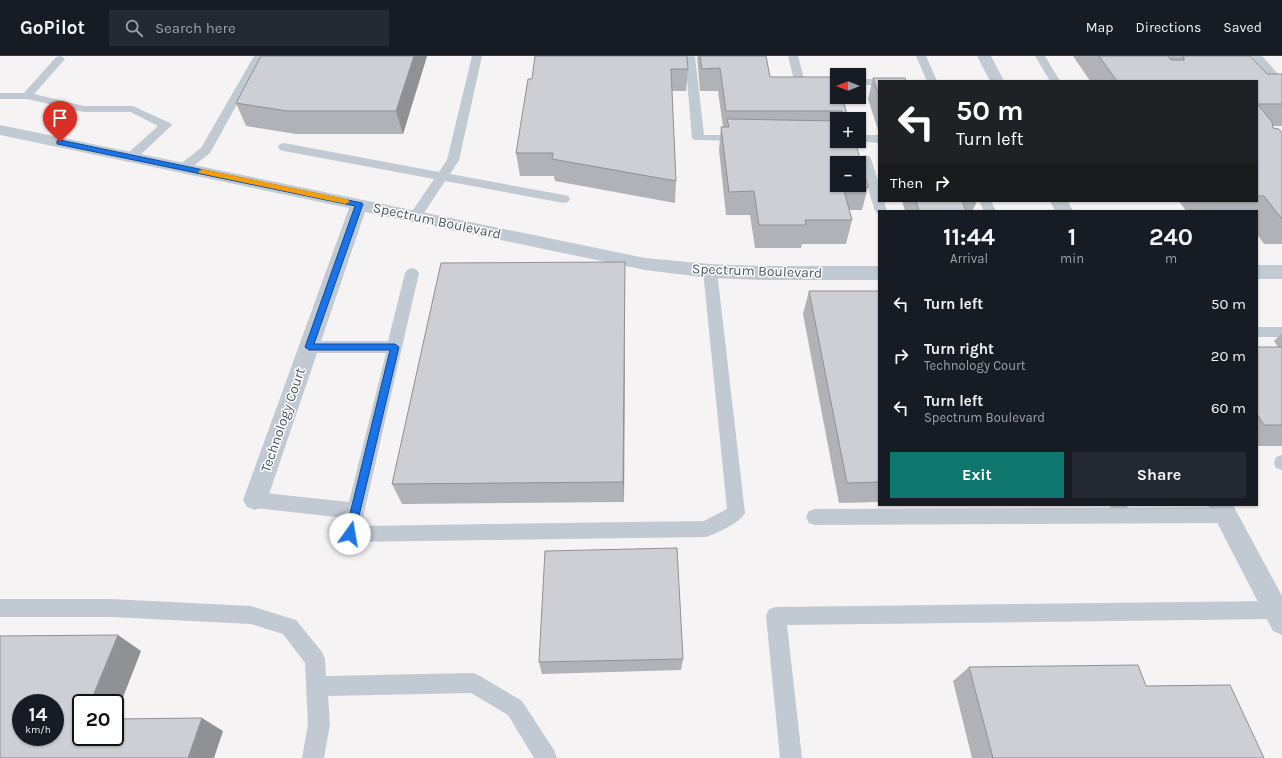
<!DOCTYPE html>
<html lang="en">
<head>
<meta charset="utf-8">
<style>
  body { margin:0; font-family:Karla,sans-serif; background:#242831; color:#f1f3f6; height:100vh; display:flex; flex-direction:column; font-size:15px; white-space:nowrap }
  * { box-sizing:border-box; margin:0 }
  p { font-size:13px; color:#9ea1a6 }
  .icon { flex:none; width:22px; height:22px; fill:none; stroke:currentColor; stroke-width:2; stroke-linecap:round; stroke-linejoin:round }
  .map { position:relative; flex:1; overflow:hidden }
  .panel { position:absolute; left:878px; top:154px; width:380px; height:296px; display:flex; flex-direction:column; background:#171b24; border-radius:0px; box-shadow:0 1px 3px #0004 }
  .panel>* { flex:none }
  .guide { position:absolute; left:878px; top:24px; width:380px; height:122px; border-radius:0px; box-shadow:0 1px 3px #0004; background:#202124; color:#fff; overflow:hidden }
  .needle { width:26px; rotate:270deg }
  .buttons { position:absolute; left:830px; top:12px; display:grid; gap:8px }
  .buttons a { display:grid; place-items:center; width:36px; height:36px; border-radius:0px; background:#171b24; box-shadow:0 1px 3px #0004; font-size:20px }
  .speed { position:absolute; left:12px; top:638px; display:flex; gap:8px; font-size:20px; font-weight:700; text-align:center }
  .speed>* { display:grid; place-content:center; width:52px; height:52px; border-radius:50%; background:#171b24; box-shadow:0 1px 3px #0004; line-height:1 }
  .speed small { font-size:10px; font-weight:400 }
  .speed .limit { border:2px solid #111; border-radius:6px; background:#fff; color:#111 }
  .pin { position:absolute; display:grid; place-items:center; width:34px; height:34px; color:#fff; margin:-41px -17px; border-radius:50% 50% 50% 0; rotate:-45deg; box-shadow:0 0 4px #0007 }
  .pin .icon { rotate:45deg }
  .me { position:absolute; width:44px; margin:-22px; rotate:13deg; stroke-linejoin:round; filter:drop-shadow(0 0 3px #0008) }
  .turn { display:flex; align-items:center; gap:14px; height:84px; padding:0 12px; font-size:18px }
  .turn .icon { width:52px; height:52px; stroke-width:2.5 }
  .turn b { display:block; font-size:28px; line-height:34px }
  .then { display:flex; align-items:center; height:38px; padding:0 12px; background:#0003; gap:8px; font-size:15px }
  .eta { display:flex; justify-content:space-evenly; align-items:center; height:68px; text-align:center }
  .eta b { font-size:24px; font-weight:700; line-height:28px }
  .button { display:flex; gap:8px; margin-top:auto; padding:8px 12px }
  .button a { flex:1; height:46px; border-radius:0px; background:#0f766e; color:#fff; font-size:16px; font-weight:700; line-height:46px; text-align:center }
  .button a+a { background:#242831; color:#f1f3f6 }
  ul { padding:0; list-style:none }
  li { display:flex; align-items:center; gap:12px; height:52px; padding:0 12px }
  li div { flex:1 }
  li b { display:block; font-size:15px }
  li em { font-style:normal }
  header { display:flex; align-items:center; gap:24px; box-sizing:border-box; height:56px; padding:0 20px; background:#171b24; border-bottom:1px solid #363941 }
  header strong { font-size:19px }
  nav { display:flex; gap:22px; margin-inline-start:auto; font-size:14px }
  .search { width:280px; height:36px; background:#242831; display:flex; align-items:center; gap:10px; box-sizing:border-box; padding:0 14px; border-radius:0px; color:#9ea1a6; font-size:15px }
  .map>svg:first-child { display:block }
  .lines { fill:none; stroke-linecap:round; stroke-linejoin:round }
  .service { fill:#c1cad2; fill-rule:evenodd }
  .minor { fill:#c1cad2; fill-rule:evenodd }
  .tertiary { fill:#c1cad2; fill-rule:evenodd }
  .wall { fill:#b0b2b7 }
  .shaded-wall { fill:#909195 }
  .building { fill:#cdcfd5; stroke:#909195; fill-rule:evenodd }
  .route { fill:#1a73e8; stroke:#114b97 }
  .slow { fill:#f59e0b }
  .labels { text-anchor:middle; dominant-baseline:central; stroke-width:3; stroke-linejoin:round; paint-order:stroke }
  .street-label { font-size:14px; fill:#4a5661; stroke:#fff }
</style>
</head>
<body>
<header>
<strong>GoPilot</strong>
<div class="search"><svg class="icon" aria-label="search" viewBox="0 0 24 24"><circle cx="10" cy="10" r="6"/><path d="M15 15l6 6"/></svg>Search here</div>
<nav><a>Map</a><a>Directions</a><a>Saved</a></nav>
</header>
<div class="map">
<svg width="1282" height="702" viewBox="0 0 1282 702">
  <rect width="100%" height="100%" fill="#f5f3f3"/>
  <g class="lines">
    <!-- service -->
    <path class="service" d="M61 0 65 3 34 38 84 50H133L170 67 172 69 135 104H127L125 101 127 98 158 70 131 56H84L27 43H0V37H24L56 1Z
      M254 0H264L210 97 187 115H179L177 112 179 109 201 92Z
      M472 0H482L459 104 450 118 564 139 568 140 570 143 568 146 564 147 445 125 420 163 415 164 410 163 409 160 434 123 284 95 280 94 278 91 280 88 284 87 439 116 447 104Z
      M685 0H695L704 79H741L745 81 747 83 745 85 694 84 692 82Z
      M788 0H798L804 23H837V29L795 28Z
      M916 0H926L937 25H927Z
      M1035 0H1045L1060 25H1050Z
      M1251 0H1262L1280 20H1282V26L1273 25Z
      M859 23H879L884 25H879V29H859Z
      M859 79H879V87L855 85H859Z
      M865 99 869 100 871 103 879 128V145H884L887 155H879V159L875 155 859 103 861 100Z
      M979 145H991L996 155H984Z
      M710 210 715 212 717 215 745 457C740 467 717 477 706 481L350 486 344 484 341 478 345 462 255 452 249 449 246 444 249 439 255 436 349 446 386 297H309L304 295 301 291 304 287 309 285H388L405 217 407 214 412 212 417 214 419 217 361 470 704 465 727 453 703 215 705 212Z
      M1257 271H1282V281H1257Z
      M1282 399V414L1276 412 1274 407 1276 401Z
      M1110 449H1126L1128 452 1225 451 1231 453 1234 459 1231 465 1225 467 815 469 809 467 806 461 809 455 815 453 1110 452Z
      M0 543H111L251 550 296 564 322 596 325 603 326 620 473 617 480 620 522 645 554 694 557 702H534L508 659 471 637 328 640 330 668 324 702H302L308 668 305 607 283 578 251 568 111 561H0Z
      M1276 545 1282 547V561L1276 563 787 569 802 702H780L766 560 769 553 776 551Z"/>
    <!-- minor -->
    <path class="minor" d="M0 69 645 202 710 208 761 210H879V224H761L710 222 645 214 365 156 267 444 263 451 255 454 247 451 243 444 349 152 0 79Z
      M1257 209H1282V223H1257Z"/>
    <!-- tertiary -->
    <path class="tertiary" d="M977 0H991L1004 25H990Z
      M1050 145H1068L1073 155H1055Z
      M1208 449H1233L1282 540V579L1273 575Z"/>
  </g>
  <!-- wall -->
  <path class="wall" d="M427 0 403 78H296L246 70 236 47Z
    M535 0 688 13 686 35H672L676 125 675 147 555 125 554 120H520L516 97 532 23Z
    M697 0H766L770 21H836L848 62 847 63H837V85L868 131 862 154H849L852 164 846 188H802L801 192H755L750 159H726L719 94 721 71H723L718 35H700Z
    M1073 0H1250L1267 18H1282V70H1273V72L1282 77V188H1264L1257 178V155H1186L1179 145H1257V25H1090Z
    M873 22 879 25V77L868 43Z
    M902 145H977L973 154H966V155H905Z
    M625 229 624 446 402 448 392 428Z
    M809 235H879V446L839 447 803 258Z
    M1282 277V390H1257V291H1278L1274 285Z
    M683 603 681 614 542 618 539 606Z
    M969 611 1146 630 1264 702H972L953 625Z"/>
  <!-- shaded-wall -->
  <path class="shaded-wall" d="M414 0H427L403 78 396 55Z
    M625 206V229L624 446 623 426Z
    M118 579 141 595 115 662V647H90Z
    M202 662 223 675 214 702H188Z"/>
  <!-- building -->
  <path class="building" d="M261 0H414L396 55H287L236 47Z
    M535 0H687L688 13H671L676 125 552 103 553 97H516L528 23H532Z
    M700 0H766L770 21H836L837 26V41H842L848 62 844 61 842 55H726L720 12 702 13Z
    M1099 0H1168L1171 4H1184V2L1183 0H1250L1267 18H1282V48H1257V25H1117Z
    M873 22H905L906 25H879V40Z
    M1257 48 1272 66 1273 72 1279 73 1282 77V163L1264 140H1257Z
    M727 63 837 65V85H855L868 131H843L852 164H805L806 169H759L754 135 729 136 721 71H729ZM837 107H859V129H837Z
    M916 145H962L966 155H919Z
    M625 206 623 426 392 428 441 207Z
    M809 235H879V426L847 427Z
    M1257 291H1282V369H1264L1257 358Z
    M677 492 683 603 539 606 545 495Z
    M118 579 90 647H81V681H115V663L202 662 188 702H0V580ZM21 647H55V681H21Z
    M1138 609 1146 630 1230 629 1264 702H993L969 611Z"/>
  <!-- route -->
  <path class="route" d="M60 84 362 147 363 148 314 288H395L399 291 354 481 350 483 347 481 345 478 390 294H309L305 291 355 150 57 88V85Z"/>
  <!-- slow -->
  <path class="slow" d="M202 113 346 143 350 145 346 148 199 117 198 116Z"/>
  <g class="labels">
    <!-- street labels -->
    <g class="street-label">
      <text transform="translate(437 165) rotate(12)">Spectrum Boulevard</text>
      <text transform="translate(757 215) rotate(2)">Spectrum Boulevard</text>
      <text transform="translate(283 364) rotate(-71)">Technology Court</text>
    </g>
  </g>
</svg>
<div class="buttons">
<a><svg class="needle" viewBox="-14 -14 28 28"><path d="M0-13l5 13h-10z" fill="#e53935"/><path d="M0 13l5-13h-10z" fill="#9ea1a6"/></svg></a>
<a>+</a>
<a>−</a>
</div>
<div class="speed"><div>14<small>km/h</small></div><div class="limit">20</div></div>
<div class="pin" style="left:60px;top:86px;background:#d93025"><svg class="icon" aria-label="arrive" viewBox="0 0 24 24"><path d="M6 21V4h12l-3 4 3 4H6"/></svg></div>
<svg class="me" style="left:350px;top:478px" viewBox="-20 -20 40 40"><circle r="19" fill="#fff"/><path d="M0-13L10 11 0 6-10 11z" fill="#1a73e8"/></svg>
<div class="guide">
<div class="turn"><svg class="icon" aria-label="left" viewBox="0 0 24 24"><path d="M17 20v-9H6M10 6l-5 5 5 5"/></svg><div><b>50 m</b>Turn left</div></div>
<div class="then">Then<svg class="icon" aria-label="right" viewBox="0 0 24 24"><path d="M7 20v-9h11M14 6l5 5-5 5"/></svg></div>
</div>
<section class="panel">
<div class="eta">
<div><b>11:44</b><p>Arrival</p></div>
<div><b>1</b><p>min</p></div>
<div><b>240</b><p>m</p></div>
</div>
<ul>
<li><svg class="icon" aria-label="left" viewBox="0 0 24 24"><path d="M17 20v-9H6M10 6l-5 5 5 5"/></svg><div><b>Turn left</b></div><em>50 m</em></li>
<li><svg class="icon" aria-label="right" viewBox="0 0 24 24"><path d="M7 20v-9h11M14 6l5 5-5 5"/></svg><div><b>Turn right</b><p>Technology Court</p></div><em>20 m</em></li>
<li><svg class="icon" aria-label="left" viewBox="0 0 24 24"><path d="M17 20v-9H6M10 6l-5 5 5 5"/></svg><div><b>Turn left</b><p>Spectrum Boulevard</p></div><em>60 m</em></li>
</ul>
<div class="button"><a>Exit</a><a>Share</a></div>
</section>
</div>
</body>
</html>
